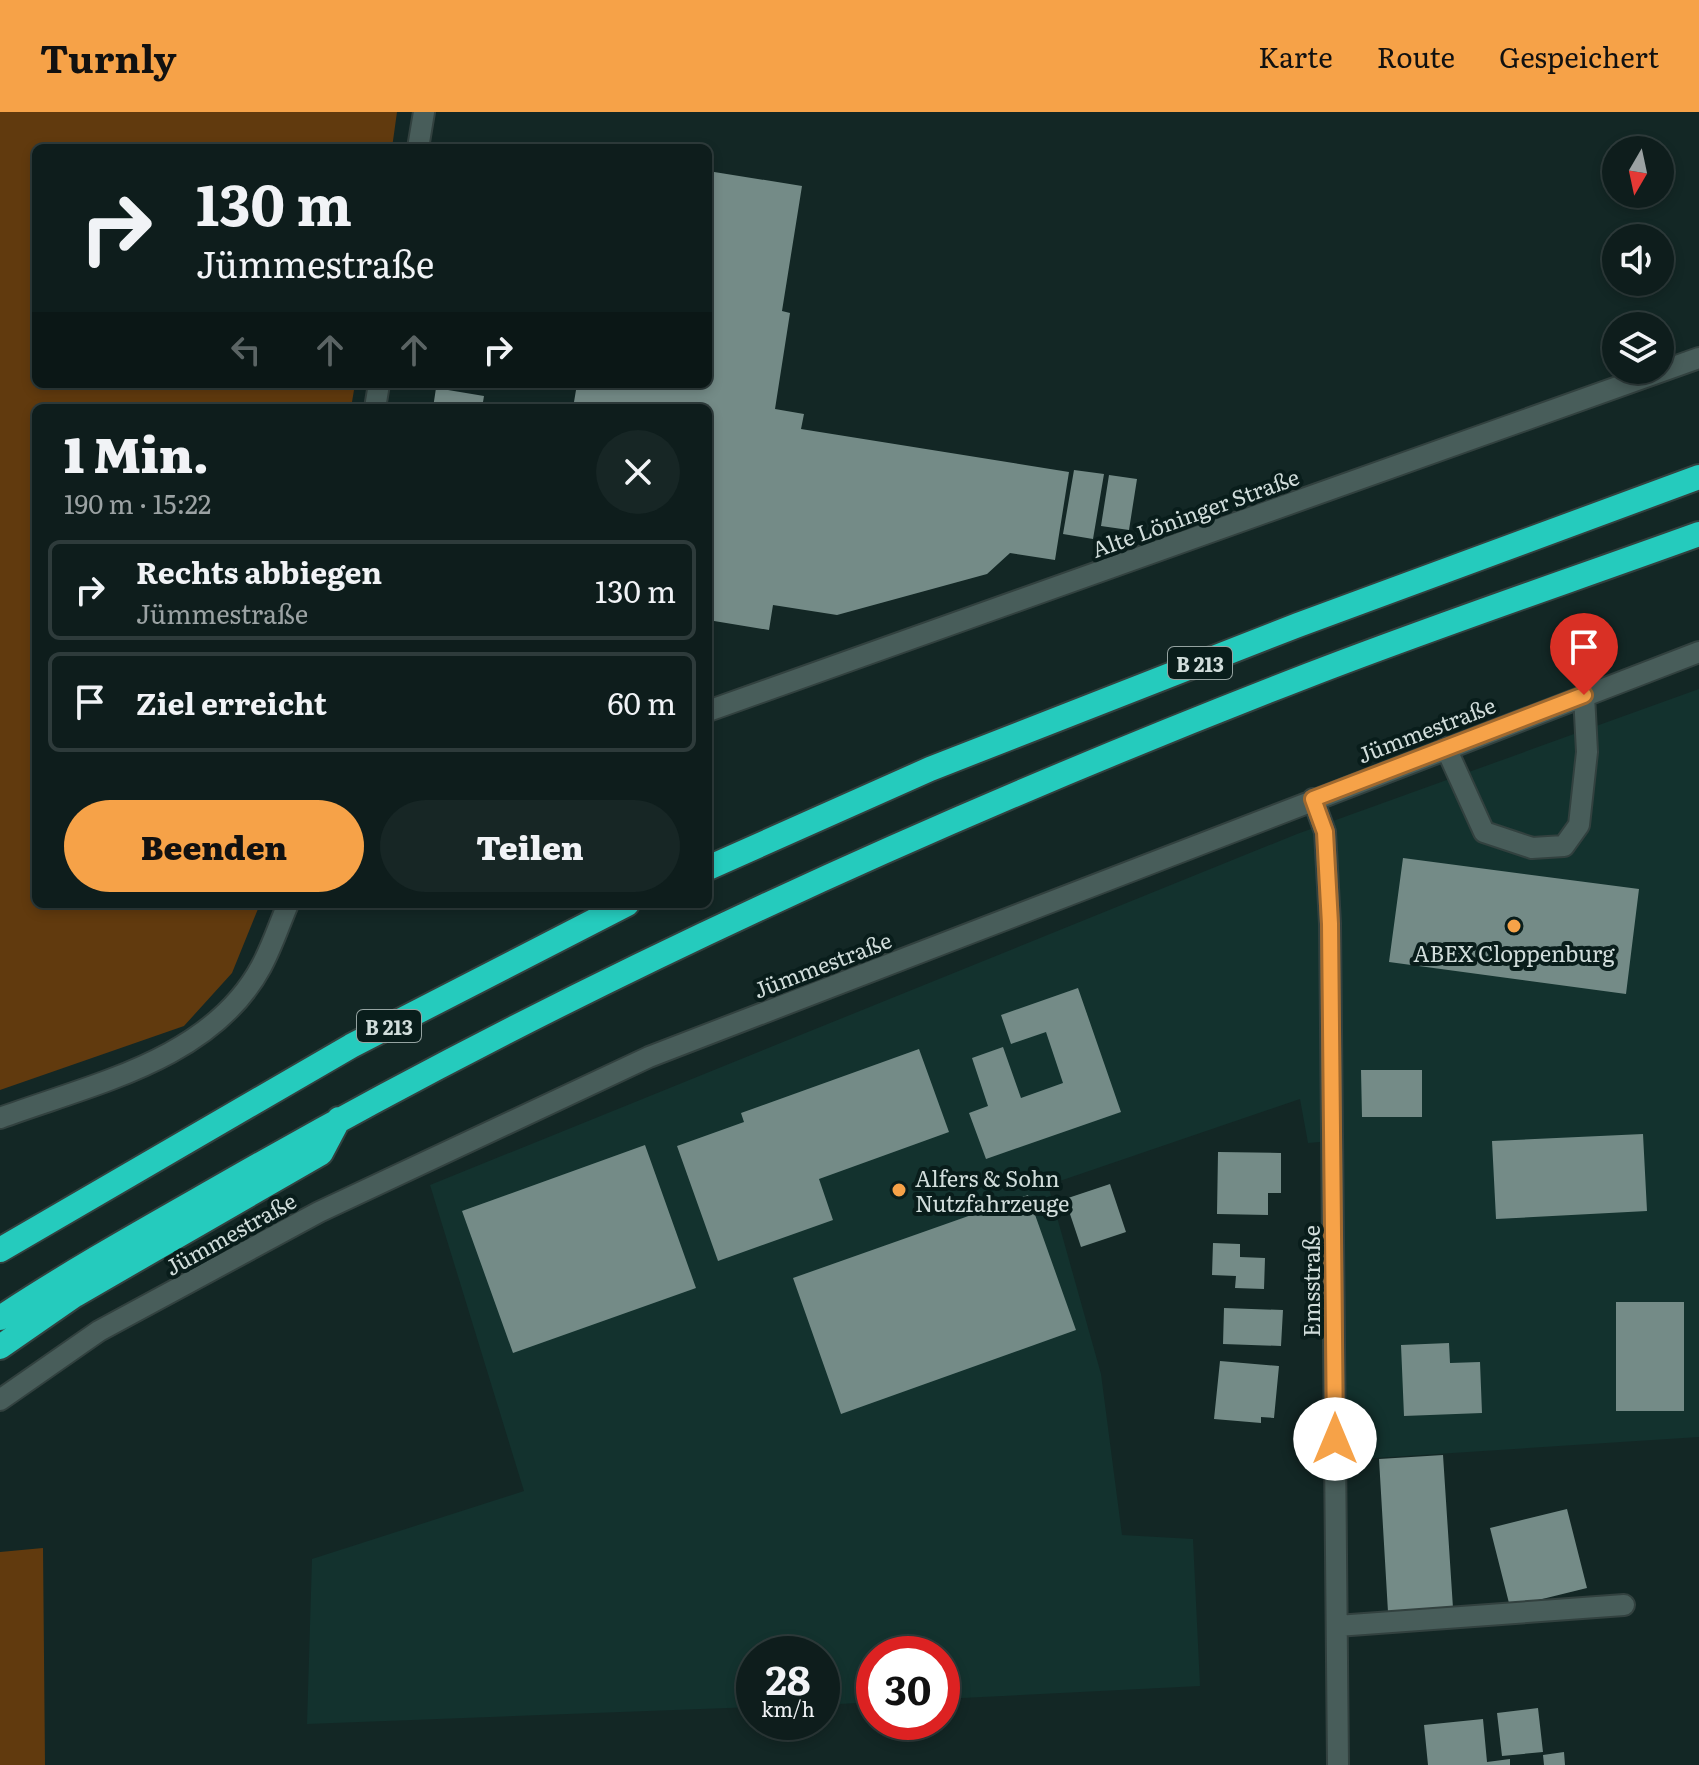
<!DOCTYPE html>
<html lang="de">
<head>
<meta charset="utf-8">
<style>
  body { margin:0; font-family:Literata,serif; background:#172625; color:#f1f3f6; height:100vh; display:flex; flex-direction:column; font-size:30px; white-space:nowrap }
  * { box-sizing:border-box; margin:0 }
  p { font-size:26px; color:#9ba2a3 }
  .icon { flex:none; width:44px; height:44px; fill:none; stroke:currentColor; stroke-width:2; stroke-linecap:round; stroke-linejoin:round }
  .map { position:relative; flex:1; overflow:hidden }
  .side { position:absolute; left:32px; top:292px; width:680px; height:504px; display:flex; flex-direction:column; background:#0e1d1c; border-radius:12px; box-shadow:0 4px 12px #0003,0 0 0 2px #2e3b3b }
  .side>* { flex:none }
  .guide { position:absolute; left:32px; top:32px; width:680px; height:244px; border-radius:12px; box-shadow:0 4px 12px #0003,0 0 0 2px #2e3b3b; background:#0e1d1c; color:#f1f3f6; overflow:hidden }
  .needle { width:52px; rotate:189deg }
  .buttons { position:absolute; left:1602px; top:24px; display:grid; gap:16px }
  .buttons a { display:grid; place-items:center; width:72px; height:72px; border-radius:50%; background:#0e1d1c; box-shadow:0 4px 12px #0003,0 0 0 2px #2e3b3b; font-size:40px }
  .speed { position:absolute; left:736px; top:1524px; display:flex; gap:16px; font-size:40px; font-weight:700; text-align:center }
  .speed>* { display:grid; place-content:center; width:104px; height:104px; border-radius:50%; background:#0e1d1c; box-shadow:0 4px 12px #0003,0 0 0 2px #2e3b3b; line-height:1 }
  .speed small { font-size:20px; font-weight:400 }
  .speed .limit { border:12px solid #d22; background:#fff; color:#111 }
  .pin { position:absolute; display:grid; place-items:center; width:68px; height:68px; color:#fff; margin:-82px -34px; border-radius:50% 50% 50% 0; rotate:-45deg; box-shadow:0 0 8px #0007 }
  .pin .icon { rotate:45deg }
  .me { position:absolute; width:88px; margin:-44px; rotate:0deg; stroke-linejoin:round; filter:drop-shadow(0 0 6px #0008) }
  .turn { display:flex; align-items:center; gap:28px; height:168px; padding:0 32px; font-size:36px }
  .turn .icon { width:104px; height:104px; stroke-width:2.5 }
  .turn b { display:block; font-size:56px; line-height:68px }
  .lanes { display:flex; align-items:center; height:76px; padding:0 32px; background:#0003; justify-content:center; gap:40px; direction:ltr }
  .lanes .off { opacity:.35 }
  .round { display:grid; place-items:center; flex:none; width:84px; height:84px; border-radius:42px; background:#172625 }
  .summary { display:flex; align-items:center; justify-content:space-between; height:136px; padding:0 32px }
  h1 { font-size:48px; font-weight:800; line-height:60px }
  .cta { display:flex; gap:16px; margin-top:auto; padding:16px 32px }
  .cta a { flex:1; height:92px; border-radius:48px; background:#f6a248; color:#111; font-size:32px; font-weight:800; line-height:92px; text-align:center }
  .cta a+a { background:#172625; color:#f1f3f6 }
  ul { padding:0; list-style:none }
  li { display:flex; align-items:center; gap:24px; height:100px; margin:0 16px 12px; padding:0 16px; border:4px solid #2e3b3b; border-radius:12px }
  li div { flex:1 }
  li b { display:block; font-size:30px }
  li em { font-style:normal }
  header { display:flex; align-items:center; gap:48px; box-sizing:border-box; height:112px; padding:0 40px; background:#f6a248; color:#111 }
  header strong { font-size:38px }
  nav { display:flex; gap:44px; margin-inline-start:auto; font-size:28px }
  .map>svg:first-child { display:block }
  .built { fill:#13322e }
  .green { fill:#613a0e }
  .building { fill:#748b87 }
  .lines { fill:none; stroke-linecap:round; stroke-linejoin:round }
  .minor-casing { stroke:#32413f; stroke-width:24 }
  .highway-casing { stroke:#32413f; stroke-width:28 }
  .minor { stroke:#485d5a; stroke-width:20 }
  .highway { stroke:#25cbbd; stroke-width:24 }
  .route-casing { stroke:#a0692f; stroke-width:20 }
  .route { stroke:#f6a248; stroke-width:14 }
  .poi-dot { fill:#f6a248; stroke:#091d1b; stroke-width:3 }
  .labels { text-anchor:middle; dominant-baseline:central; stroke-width:8; stroke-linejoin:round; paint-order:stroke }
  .shield { fill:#091d1b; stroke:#95a3a1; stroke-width:2 }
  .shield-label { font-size:20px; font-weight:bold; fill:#d1dddb }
  .street-label { font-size:22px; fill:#d1dddb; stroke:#091d1b }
  .poi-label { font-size:22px; fill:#d1dddb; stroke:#091d1b }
</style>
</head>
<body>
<header>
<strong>Turnly</strong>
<nav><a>Karte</a><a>Route</a><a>Gespeichert</a></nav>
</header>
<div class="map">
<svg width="1699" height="1653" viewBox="0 0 1699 1653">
  <rect width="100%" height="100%" fill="#132725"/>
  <!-- built -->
  <path class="built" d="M1699 577V1325L1344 1348 1343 1028 1308 1031 1300 987 1048 1073 1101 1262 1122 1423 1193 1427 1200 1574 942 1587V1542H874V1590L822 1593V1542H754V1595L307 1612 312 1447 524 1379 430 1073 1297 722Z"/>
  <!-- green -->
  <path class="green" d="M0 0H397L392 36H36V272H355L351 296H36V792H260L232 861 184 914 0 978Z
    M43 1436 45 1653H0V1440Z"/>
  <!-- building -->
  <path class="building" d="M708 59 802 74 782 199 790 201 775 297 804 302 801 317 1069 360 1055 448 1010 441 987 462 837 503 773 493 769 518 708 508V296H573L577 272H708Z
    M436 276 484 284 482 296H433Z
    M1074 358 1104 362 1093 427 1063 422Z
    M1109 363 1137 367 1129 418 1101 414Z
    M1403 746 1639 777 1626 882 1389 850Z
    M1078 876 1121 1000 986 1047 969 1001 988 994 972 946 1003 935 1021 986 1063 971 1046 920 1011 932 1001 903Z
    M919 937 949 1020 819 1067 833 1108 718 1149 677 1034 744 1010 741 1001Z
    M1361 958H1422V1005H1362Z
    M1643 1022 1647 1099 1496 1107 1492 1029Z
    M645 1033 696 1176 513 1241 462 1099Z
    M1218 1040 1281 1041V1081H1268V1103L1217 1102Z
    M1110 1072 1126 1120 1081 1135 1065 1087Z
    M1028 1083 1076 1218 841 1302 793 1166Z
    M1213 1131 1240 1132V1145L1265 1146 1264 1177 1235 1176 1236 1164 1212 1163Z
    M1616 1190H1684V1299H1616Z
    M1224 1196 1283 1198 1281 1234 1223 1232Z
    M1449 1231 1450 1251 1480 1250 1482 1301 1404 1304 1401 1233Z
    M1220 1249 1279 1254 1274 1306 1261 1305V1311L1214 1307Z
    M1443 1343 1453 1496 1388 1500 1379 1347Z
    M1567 1397 1587 1476 1510 1495 1490 1416Z
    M1538 1596 1543 1640 1502 1644 1497 1601Z
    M1483 1607 1487 1650 1510 1647V1653H1428L1424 1613Z
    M1564 1640 1565 1653H1544L1543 1643Z"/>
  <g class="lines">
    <!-- minor casing -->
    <g class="minor-casing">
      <path id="minor" d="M418 36 424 0
        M375 296 379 272
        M708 599 1699 246
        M1446 636 1484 720 1532 736 1564 734 1579 713 1587 640 1584 583
        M1313 687 1325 720 1330 812 1338 1653
        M0 1006C92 972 211 948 261 855 272 835 279 813 288 792
        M0 1288 99 1219 319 1100 649 945 1699 540
        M1337 1514 1624 1493"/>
    </g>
    <!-- highway casing -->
    <g class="highway-casing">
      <path id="highway" d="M708 756 930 657 1298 513 1699 365
        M0 1138 351 934 627 792
        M0 1206C79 1154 161 1109 243 1062 585 867 943 705 1309 563 1438 513 1569 469 1699 422
        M0 1235 75 1183 321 1041 339 1007"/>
    </g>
    <!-- minor -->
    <use href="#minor" class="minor"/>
    <!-- highway -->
    <use href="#highway" class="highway"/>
  </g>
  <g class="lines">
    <!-- route casing -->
    <g class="route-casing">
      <path id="route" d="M1335 1327 1330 812 1325 720 1313 687 1584 583"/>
    </g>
    <!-- route -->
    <use href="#route" class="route"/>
  </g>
  <!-- markers -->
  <g class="poi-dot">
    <circle cx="1514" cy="814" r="8"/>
    <circle cx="899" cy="1078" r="8"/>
  </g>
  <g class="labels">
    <!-- shield labels -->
    <g class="shield">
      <rect x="1168" y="535" width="64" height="32" rx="6"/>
      <rect x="357" y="898" width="64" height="32" rx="6"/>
    </g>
    <g class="shield-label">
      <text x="1200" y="551">B 213</text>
      <text x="389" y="914">B 213</text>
    </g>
    <!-- street labels -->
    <g class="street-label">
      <text transform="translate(1195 400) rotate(-20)">Alte Löninger Straße</text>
      <text transform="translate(1426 617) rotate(-21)">Jümmestraße</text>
      <text transform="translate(822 852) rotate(-21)">Jümmestraße</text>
      <text transform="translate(230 1121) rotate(-29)">Jümmestraße</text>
      <text transform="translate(1310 1169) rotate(-90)">Emsstraße</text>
    </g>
    <!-- poi labels -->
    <g class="poi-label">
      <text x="1514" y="840">ABEX Cloppenburg</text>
      <text x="915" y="1065" text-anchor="start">Alfers &amp; Sohn<tspan x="915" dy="25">Nutzfahrzeuge</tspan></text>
    </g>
  </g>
</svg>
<div class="buttons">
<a><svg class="needle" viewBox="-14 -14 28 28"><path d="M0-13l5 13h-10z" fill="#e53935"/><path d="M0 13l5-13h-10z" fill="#9ba2a3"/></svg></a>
<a><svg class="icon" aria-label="sound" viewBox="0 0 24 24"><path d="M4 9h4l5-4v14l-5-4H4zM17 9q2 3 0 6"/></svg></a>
<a><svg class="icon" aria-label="layers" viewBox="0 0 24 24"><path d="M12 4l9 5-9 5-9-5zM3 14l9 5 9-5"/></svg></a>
</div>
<div class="speed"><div>28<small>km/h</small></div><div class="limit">30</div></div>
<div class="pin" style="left:1584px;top:583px;background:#d93025"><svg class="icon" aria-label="arrive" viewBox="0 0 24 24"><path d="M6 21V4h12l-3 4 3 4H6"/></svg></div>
<svg class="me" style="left:1335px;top:1327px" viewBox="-20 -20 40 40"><circle r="19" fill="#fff"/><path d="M0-13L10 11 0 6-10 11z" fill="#f6a248"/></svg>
<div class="guide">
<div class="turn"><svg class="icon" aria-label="right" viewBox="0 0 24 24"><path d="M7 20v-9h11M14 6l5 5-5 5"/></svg><div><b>130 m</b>Jümmestraße</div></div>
<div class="lanes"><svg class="icon off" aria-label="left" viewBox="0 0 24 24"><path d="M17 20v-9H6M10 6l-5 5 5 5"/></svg><svg class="icon off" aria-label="ahead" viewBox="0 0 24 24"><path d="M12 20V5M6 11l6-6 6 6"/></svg><svg class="icon off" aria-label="ahead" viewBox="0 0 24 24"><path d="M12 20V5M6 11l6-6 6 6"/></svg><svg class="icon" aria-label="right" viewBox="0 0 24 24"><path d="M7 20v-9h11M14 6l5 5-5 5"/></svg></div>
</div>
<section class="side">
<div class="summary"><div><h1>1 Min.</h1><p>190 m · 15:22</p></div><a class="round"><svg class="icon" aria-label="close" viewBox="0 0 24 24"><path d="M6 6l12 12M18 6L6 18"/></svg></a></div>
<ul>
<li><svg class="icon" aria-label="right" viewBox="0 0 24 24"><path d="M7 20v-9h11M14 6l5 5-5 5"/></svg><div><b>Rechts abbiegen</b><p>Jümmestraße</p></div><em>130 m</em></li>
<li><svg class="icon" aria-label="arrive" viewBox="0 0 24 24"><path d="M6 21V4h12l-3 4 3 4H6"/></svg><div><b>Ziel erreicht</b></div><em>60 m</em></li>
</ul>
<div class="cta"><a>Beenden</a><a>Teilen</a></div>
</section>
</div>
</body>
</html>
